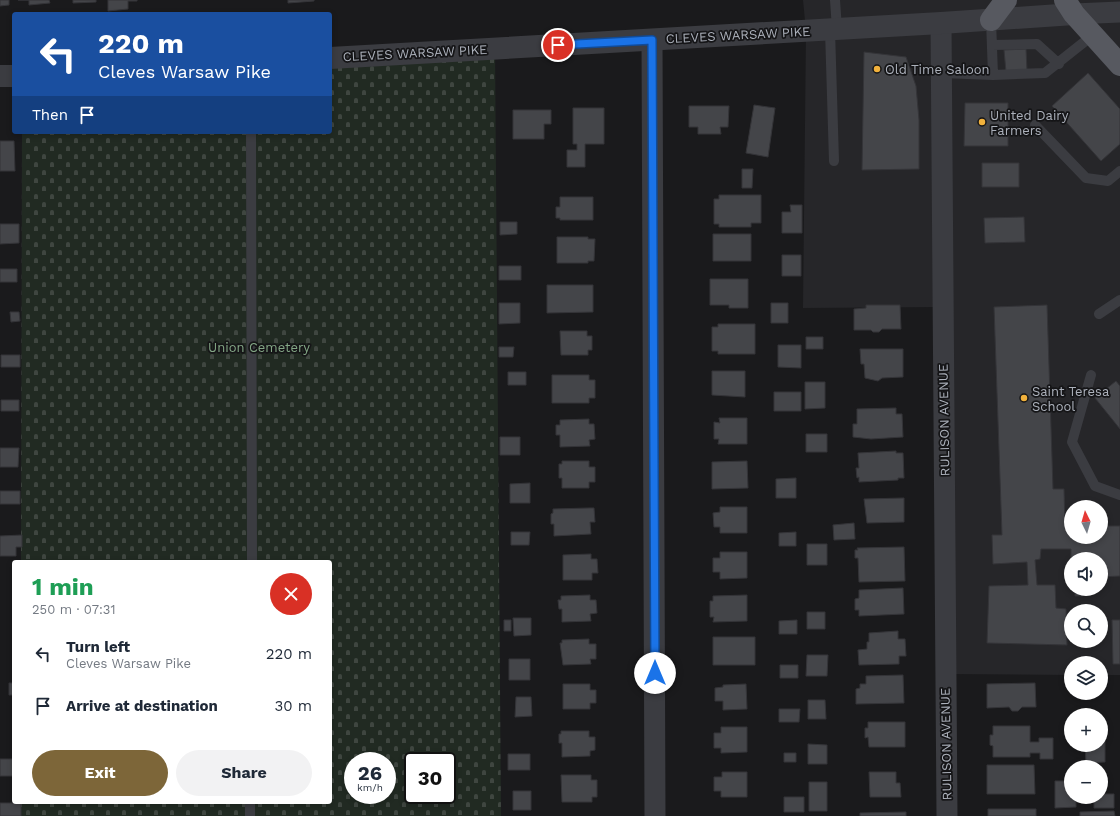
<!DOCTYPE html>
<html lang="en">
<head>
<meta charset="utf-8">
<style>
  body { margin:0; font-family:"Work Sans",sans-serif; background:#f2f2f3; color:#1f2937; height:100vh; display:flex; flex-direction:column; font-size:15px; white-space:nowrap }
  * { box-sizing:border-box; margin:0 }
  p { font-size:13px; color:#747a83 }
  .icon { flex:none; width:22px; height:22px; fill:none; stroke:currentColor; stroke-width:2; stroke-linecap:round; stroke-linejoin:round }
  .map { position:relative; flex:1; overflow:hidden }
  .details { position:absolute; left:12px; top:560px; width:320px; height:244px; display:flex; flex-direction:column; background:#fff; border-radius:4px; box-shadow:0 2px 6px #0003 }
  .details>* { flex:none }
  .top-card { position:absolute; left:12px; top:12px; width:320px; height:122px; border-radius:4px; box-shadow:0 2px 6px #0003; background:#1a4fa0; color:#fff; overflow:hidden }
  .needle { width:26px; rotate:355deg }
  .tools { position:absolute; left:1064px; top:500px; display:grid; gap:8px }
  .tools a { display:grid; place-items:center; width:44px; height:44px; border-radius:50%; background:#fff; box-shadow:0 2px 6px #0003; font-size:20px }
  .speed { position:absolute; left:344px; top:752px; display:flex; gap:8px; font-size:20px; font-weight:700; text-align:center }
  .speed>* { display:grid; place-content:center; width:52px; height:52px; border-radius:50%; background:#fff; box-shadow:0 2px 6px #0003; line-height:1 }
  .speed small { font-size:10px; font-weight:400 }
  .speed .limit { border:2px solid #111; border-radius:6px; background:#fff; color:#111 }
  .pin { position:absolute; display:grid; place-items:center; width:34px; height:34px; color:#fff; margin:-17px; border:2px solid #fff; border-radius:50%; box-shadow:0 1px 4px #0007 }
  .me { position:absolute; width:44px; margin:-22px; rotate:0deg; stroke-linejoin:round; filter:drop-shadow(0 0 3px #0008) }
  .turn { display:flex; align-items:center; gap:14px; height:84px; padding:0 20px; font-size:18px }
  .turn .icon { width:52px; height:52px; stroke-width:2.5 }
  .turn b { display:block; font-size:28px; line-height:34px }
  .then { display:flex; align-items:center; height:38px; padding:0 20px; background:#0003; gap:8px; font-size:15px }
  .round { display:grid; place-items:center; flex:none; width:42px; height:42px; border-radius:21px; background:#f2f2f3 }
  .headline { display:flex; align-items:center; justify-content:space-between; height:68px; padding:0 20px }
  h1 { font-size:24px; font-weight:700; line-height:30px; color:#1e9e55 }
  .primary-button { display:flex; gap:8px; margin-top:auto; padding:8px 20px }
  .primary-button a { flex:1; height:46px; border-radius:24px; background:#7d6639; color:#fff; font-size:16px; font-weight:700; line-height:46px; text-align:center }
  .primary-button a+a { background:#f2f2f3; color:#1f2937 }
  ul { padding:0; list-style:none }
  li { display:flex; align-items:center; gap:12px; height:52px; padding:0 20px }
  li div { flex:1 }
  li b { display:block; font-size:15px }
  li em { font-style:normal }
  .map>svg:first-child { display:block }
  .built { fill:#262629; fill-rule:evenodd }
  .cemetery { fill:url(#cemetery-stones); fill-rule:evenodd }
  .building { fill:#444549; stroke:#343438 }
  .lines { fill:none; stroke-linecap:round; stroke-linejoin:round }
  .service { stroke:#3b3c41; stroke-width:10 }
  .minor { stroke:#3b3c41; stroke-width:21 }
  .tertiary { stroke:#3b3c41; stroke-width:22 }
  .primary { stroke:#575960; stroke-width:22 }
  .route-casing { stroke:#114b97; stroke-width:10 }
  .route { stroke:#1a73e8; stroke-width:7 }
  .poi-dot { fill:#f1b13c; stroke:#151517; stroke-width:1.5 }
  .labels { text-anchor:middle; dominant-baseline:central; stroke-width:3.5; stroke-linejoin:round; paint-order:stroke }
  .street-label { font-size:13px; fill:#acb1bb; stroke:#151517 }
  .poi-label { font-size:13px; fill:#acb1bb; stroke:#151517; text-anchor:start }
  .park-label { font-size:13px; fill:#83a685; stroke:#151517 }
</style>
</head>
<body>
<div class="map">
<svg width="1120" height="816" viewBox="0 0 1120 816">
  <defs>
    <pattern id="cemetery-stones" width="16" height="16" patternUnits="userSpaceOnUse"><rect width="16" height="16" fill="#212a22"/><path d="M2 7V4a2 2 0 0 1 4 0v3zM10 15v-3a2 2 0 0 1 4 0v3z" fill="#3f4640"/></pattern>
  </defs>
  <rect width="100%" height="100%" fill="#1a1a1c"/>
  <!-- built -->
  <path class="built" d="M803 0H1120V675H1101V663H1071V675L946 674 942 307 803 308 806 31ZM1071 507H1101V537H1071ZM1071 559H1101V589H1071ZM1071 611H1101V641H1071Z"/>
  <!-- cemetery -->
  <path class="cemetery" d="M495 48 501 816H21V802H330V562H21L22 132H330V58ZM353 761H387V795H353ZM413 761H447V795H413Z"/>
  <!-- building -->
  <path class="building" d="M0 0H9V5L0 6Z
    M18 0H49L50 3 29 5V0Z
    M73 0H96V2L73 3Z
    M108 0H137V1H128V9L108 11Z
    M288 0H314V1L288 3Z
    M1026 49 1027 71 1006 72 1004 50Z
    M864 52 906 57 916 86 919 120V169L862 170Z
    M1088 73 1120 109V144L1101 161 1052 106Z
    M965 103H1008V146H964Z
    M754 105 775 108 768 157 746 153Z
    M689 106H729L728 127H720L721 134H698V127H689Z
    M573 108H604V144H585V167H567V150H577V144H573Z
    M513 110H551V124H544V139H513Z
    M0 141H14L15 171H0Z
    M982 163H1019V187H982Z
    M742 169H753L752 188H742Z
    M719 195H761V223H751V227H719V224H714V199H719Z
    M560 197H593V220H560V218H556V207H560Z
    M790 205H802V233H782V212H791Z
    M1024 217 1025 242 985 243 984 218Z
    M500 222H517V234L500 235Z
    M0 224H19V243L0 244Z
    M713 234H751V261H713Z
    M557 237H588V239H595L594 261H588V263H557Z
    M782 255H801V276H782Z
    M499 266H521V280H499Z
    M0 269H17V282H0Z
    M710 279H748V308H729V305H710Z
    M547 285H593V312L547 313Z
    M499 303H520V323L499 324Z
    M771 303H788V323H771Z
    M866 305H900L901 329H882L879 332H873L871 330H854V309L866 308Z
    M1047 305 1053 489H1064L1065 527H1071V537H1101V526H1120V576L1101 577V559H1071V549H1041L1040 559 1035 560 1037 585H1055L1056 608 1066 609 1067 645 987 643 989 586 1028 585 1027 562 993 564 992 535H1002L994 307Z
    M10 312H19L20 321 11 322Z
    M718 324H755V354H718V351H712V327H718Z
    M560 331H587V336H592V350H588V355H561Z
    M806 337H823V349H806Z
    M778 345H801V368L778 367Z
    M499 347H514L513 357H499Z
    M860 349H903V377L882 378 878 381 865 378 864 364H861Z
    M1 355H20V367H1Z
    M712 371H745V397L712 395Z
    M508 372H526V385H508Z
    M552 375H589V380H595V398H589V403H552Z
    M1116 381 1120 386V429L1095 398Z
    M805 382H825V408L805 409Z
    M774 392H801V411H774Z
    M1 400H19V411H1Z
    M896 408V414H902L903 437 871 439 853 437V424H857V409Z
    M719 418H747V444H718L719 439H714V422L720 423Z
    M589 419V424H594L595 439 589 440 590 446 560 447V435H556V425H560V420Z
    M806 434H827V452H806Z
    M500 437H520V455H500Z
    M0 448H19L18 467H0Z
    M896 451V453H903L904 478H898V480L859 482V477L857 478 856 468H859L858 453Z
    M562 461H589V467H595V482H589V488H562V478H559V464H562Z
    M747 461 748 488 712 489V462Z
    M796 478V498H776V479Z
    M530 483V503H510V484Z
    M0 491H20V504H0Z
    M904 498V522L867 523 864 499Z
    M720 507H747V533H720V527H714L713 513 720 512Z
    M589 508H594L595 522H590L591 534 554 536V524H551V514L553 513V509Z
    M854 523 855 539 834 540 833 525Z
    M511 532H530L529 545H511Z
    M796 532V546H779V533Z
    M22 535V547H16V556H0V536Z
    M807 544H827V565H807Z
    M904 547 905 581 859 582 858 558H855V550H858L857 548Z
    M720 552H747V578L720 579V572H713V558H720Z
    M591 554V559H597L598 573H592V580H563V555Z
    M903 588 904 614 859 616V610H855V599L859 598V590Z
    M1075 589H1083V596H1075Z
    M590 595V600H596L597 613 590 614 591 621 562 622V609H559L558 600H561V596Z
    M747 595V621L713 622 714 617H710V601H713V596Z
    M807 612H825V629H807Z
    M513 618H531V635L514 636Z
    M504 620H511V631H504Z
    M797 620V634H779V621Z
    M1112 620H1120V664H1113Z
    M898 631V639H905L906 656H899V664L859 665 858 650 867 649V642H869V633Z
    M713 637H755V665H713Z
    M589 639V644H596V659H590L591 664 563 665 560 643H562V640Z
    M807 655H828L827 676H806Z
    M509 659H530V680H509Z
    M780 665H798V678H780Z
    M903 675 904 703 856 704V689L860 688V684H866V676Z
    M9 683H14V695H9Z
    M1035 683 1036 707H1022L1018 711H1012L1009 707 987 708V684Z
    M563 684H590V690H596V703H590V709H563Z
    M746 684 747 709 723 710V701H715V688L723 687V685Z
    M516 697H531L532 716 515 717Z
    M808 700H825L826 719H808Z
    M779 709H800L799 722H779Z
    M868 722H905V747H869L868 737 865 738V728H868Z
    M993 726H1030V742H1039V738H1053V759H1040V753H1030V757H993V746L990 745V735H993Z
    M721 727H747V752L721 753V748H714V733H721Z
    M561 731H589V737H595V750L590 751V756L562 757V743H559V734H561Z
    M1101 737H1105V762L1086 763 1085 745H1101Z
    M808 744 827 745V764H808Z
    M784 753H796V762H784Z
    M508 754H530V770H508Z
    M0 759H14V776H0Z
    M987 765H1034L1035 794H987Z
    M722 772H747V797H721V791H714V777H722Z
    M869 772H896V783H900L901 797H870Z
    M561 775H591V780H597V797H592V802H562Z
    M1055 781H1071V797H1076V807L1055 808Z
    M809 782H827V811H809Z
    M513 791H531V810H513Z
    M1101 794H1114V808H1094V797H1101Z
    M784 797H804V812H784Z
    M0 803H21V816H0Z
    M988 809H1036V816H988Z
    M1114 811 1115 816H1080V812Z
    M906 812V816H860V813Z"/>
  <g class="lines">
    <!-- service -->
    <path class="service" d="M835 0 837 29
      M991 20 993 75
      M830 30 834 161
      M992 45 1037 44 1059 64
      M942 73 993 75 1045 73 1093 35
      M1035 125 1086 178 1108 181 1120 171
      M251 132 252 562
      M1099 314 1120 300
      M1091 375 1072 442 1095 486 1120 495
      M250 816V802"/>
    <!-- minor -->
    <path class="minor" d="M1074 14 1120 12
      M941 23 947 816
      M652 40 655 816"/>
    <!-- tertiary -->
    <path class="tertiary" d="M330 58 941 23 1074 14
      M0 76H14"/>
    <!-- primary -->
    <path class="primary" d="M1065 0 1074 14 1120 65
      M991 20 1006 0"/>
  </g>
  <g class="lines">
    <!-- route casing -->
    <g class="route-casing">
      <path id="route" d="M558 45 652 40 655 673"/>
    </g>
    <!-- route -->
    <use href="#route" class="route"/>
  </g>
  <!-- markers -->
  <g class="poi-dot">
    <circle cx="877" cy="69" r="4"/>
    <circle cx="982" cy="122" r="4"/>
    <circle cx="1024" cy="398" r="4"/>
  </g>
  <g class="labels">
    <!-- street labels -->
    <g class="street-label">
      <text transform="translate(738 35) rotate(-3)">CLEVES WARSAW PIKE</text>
      <text transform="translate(415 53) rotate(-3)">CLEVES WARSAW PIKE</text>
      <text transform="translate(944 420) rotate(-91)">RULISON AVENUE</text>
      <text transform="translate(946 744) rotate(-91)">RULISON AVENUE</text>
    </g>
    <!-- poi labels -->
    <g class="poi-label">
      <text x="885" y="69">Old Time Saloon</text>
      <text x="990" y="115">United Dairy<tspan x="990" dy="15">Farmers</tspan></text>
      <text x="1032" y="391">Saint Teresa<tspan x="1032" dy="15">School</tspan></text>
    </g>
    <!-- park labels -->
    <g class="park-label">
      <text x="259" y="347">Union Cemetery</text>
    </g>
  </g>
</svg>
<div class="tools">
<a><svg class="needle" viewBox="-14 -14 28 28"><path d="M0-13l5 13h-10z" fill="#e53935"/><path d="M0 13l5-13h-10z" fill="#747a83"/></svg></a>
<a><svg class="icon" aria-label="sound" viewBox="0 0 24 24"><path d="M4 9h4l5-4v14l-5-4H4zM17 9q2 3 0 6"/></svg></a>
<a><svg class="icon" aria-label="search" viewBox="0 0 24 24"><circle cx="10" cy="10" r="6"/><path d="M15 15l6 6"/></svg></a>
<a><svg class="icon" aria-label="layers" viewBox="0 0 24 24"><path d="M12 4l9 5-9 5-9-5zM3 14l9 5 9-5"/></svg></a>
<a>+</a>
<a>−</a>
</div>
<div class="speed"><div>26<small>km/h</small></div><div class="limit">30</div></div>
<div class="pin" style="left:558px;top:45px;background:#d93025"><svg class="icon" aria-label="arrive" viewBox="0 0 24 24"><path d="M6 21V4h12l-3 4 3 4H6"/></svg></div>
<svg class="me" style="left:655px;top:673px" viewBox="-20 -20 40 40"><circle r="19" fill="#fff"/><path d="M0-13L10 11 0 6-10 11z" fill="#1a73e8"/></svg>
<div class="top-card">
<div class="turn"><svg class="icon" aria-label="left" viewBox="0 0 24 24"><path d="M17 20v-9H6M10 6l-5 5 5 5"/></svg><div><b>220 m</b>Cleves Warsaw Pike</div></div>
<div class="then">Then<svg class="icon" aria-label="arrive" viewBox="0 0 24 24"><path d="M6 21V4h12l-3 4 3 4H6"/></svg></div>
</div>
<section class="details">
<div class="headline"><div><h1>1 min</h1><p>250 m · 07:31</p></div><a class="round" style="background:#d93025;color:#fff"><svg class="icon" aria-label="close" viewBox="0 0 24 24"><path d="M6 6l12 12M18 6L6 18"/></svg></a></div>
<ul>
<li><svg class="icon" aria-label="left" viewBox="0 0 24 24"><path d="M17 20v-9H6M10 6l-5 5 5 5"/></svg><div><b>Turn left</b><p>Cleves Warsaw Pike</p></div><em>220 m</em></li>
<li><svg class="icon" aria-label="arrive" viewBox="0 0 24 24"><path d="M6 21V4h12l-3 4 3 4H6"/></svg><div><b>Arrive at destination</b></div><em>30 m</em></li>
</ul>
<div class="primary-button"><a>Exit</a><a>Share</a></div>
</section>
</div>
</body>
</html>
